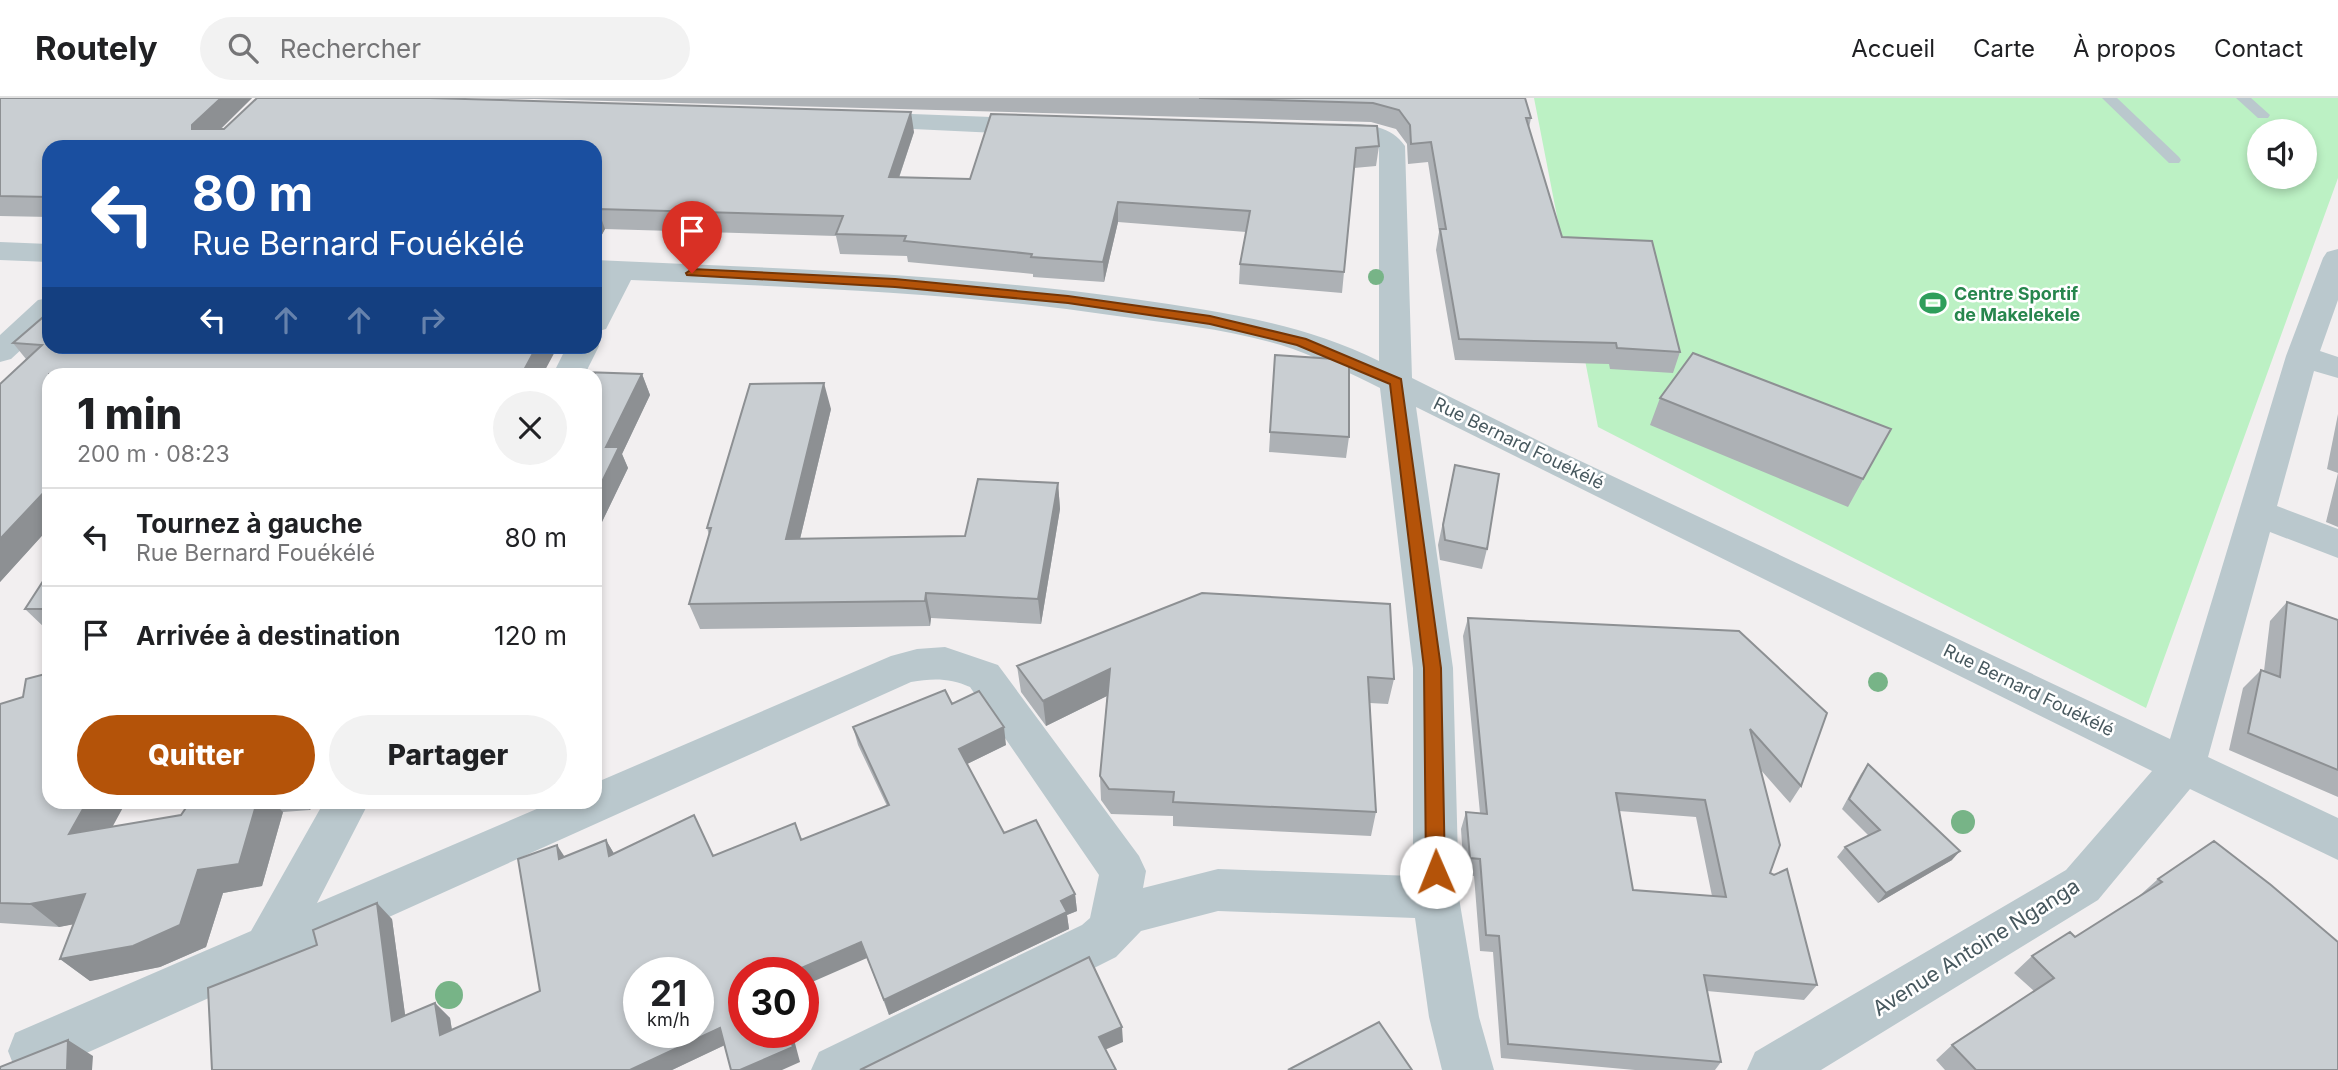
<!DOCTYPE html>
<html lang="fr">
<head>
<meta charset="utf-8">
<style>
  body { margin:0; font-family:Inter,sans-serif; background:#f2f2f2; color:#202124; height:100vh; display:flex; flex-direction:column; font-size:26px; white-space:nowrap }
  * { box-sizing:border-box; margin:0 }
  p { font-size:23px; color:#757577 }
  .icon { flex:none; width:38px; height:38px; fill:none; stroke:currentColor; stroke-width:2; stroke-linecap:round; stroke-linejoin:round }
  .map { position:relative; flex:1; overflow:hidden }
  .side { position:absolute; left:42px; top:270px; width:560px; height:441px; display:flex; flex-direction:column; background:#fff; border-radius:21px; box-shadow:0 4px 10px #0003 }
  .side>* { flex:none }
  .guide { position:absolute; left:42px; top:42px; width:560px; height:214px; border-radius:21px; box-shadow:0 4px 10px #0003; background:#1a4fa0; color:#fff; overflow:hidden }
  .fabs { position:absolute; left:2247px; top:21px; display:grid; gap:14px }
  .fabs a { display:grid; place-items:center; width:70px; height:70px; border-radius:50%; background:#fff; box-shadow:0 4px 10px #0003; font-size:35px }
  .speed { position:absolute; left:623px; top:859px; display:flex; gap:14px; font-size:35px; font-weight:700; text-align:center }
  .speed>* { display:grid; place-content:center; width:91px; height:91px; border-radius:50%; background:#fff; box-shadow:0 4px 10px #0003; line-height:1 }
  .speed small { font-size:18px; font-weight:400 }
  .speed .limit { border:10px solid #d22; background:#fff; color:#111 }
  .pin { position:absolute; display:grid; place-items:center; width:60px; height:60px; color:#fff; margin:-72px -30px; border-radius:50% 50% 50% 0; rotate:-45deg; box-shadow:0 0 7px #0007 }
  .pin .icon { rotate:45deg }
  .me { position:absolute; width:77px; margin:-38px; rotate:359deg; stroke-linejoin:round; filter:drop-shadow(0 0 5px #0008) }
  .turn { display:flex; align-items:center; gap:24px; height:147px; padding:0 35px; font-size:32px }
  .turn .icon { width:91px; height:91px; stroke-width:2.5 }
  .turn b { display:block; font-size:49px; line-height:60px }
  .lanes { display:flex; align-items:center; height:66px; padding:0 35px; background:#0003; justify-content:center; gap:35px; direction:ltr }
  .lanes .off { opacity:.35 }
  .round { display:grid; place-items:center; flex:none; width:74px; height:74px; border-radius:37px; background:#f2f2f2 }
  .summary { display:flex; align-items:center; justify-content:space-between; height:119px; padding:0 35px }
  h1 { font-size:42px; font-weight:800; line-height:52px }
  .action { display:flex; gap:14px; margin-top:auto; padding:14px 35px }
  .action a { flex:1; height:80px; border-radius:42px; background:#b45309; color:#fff; font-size:28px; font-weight:800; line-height:80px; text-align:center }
  .action a+a { background:#f2f2f2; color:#202124 }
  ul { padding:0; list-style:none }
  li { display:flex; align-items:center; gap:21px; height:98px; padding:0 35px; border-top:2px solid #e0e0e0 }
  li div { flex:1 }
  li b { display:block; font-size:26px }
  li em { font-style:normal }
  header { display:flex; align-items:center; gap:42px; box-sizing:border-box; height:98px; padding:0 35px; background:#fff; border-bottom:2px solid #e0e0e0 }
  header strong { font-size:33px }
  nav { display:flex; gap:38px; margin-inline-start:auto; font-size:24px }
  .search { width:490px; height:63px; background:#f2f2f2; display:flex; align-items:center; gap:18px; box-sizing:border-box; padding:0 24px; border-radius:38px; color:#757577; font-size:26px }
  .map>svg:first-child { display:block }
  .green { fill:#bcf1c4; fill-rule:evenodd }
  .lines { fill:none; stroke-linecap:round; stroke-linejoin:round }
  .lane { fill:#bac8cd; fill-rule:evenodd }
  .street { fill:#bac8cd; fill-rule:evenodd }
  .tree { fill:#77b487 }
  .wall { fill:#adb1b5; fill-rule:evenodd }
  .shaded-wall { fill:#8d9093 }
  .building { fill:#c9ced2; stroke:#8d9093; stroke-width:2; fill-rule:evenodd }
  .route { fill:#b45309; stroke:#753606; stroke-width:2 }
  .labels { text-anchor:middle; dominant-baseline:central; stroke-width:5; stroke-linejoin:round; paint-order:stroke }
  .leisure-label { font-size:18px; font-weight:bold; fill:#27864d; stroke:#fff; text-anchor:start }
  .street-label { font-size:18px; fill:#47585e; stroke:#fff }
  .near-street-label { font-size:21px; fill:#47585e; stroke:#fff }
</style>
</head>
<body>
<header>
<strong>Routely</strong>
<div class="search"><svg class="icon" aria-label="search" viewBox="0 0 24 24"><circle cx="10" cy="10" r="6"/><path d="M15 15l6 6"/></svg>Rechercher</div>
<nav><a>Accueil</a><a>Carte</a><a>À propos</a><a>Contact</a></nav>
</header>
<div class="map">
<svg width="2338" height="972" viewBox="0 0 2338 972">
  <rect width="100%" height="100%" fill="#f2eff0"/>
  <!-- green -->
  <path class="green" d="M1534 0H2338V80L2146 610 1598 329ZM2259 33H2305V79H2259Z"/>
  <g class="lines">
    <!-- lane -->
    <path class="lane" d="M2102 0H2117L2179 59 2181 62 2179 65H2169Z
      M2236 0H2251L2270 17 2268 20H2258Z"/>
    <!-- street -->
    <path class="street" d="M859 14 1041 21 1050 23 1054 29 1050 35 1041 37 850 28 846 22 850 16Z
      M1325 26C1353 26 1387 22 1405 48L1412 280 1555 351 2170 641 2286 258 2323 160 2327 154 2338 151V202L2320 253 2338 259V280L2314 273 2277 408 2338 431V460L2270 434 2208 659 2338 720V762L2190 691 2098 802 1821 972H1747L1755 954 2066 772 2152 673 1416 309 1453 570 1459 800 1479 919 1494 972H1442L1429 919 1415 820 1218 813 1141 833 1116 859 891 972H811L819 954 1082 827 1090 820 1099 777 970 589C950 580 933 580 911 584L51 971H15L8 953 15 935 251 833 324 704H369L317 805 553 704H595V685L891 558 917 551 945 549 998 567 1139 758 1146 773 1143 790 1218 771 1413 778V570L1380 290C1352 276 1323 262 1293 251 1237 232 1175 226 1117 218 956 194 793 189 631 182L606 231 595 234V193L602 180H595V162C775 170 955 176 1134 201 1217 213 1303 225 1379 263V50L1367 43 1316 40 1312 34 1316 28Z
      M0 144 49 146V164L0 162Z
      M49 200V226L11 261 0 264V237L38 202Z
      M595 242 599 248 585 276H553L567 248H595Z"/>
  </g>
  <!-- trees -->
  <g class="tree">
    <circle cx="1376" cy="179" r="8"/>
    <circle cx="1878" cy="584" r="10"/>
    <circle cx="1963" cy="724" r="12"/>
    <circle cx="449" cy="897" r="14"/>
  </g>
  <!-- wall -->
  <path class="wall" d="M0 0H252L221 31 914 34 899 80 970 81 1379 48 1376 68 1354 70 1342 195 1239 186 1240 166 1246 134 1118 124 1104 184 1033 179V176L908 164 907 158 840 156 836 138 605 131 599 142H595V49H49V119L0 118Z
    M463 0H1525L1531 20 1529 30 1562 139 1680 254 1673 275 1610 271 1609 266 1455 262 1436 152 1439 134 1428 64 1408 66 1407 46 1396 31 1371 24 534 1Z
    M13 245 545 273 642 276 650 297 622 356 628 370 601 426H595V276H49V430L0 484V286L26 261Z
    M1275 257 1349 339 1346 360 1269 354Z
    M1660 300 1891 331 1848 409 1650 327Z
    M831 311 800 441 965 438 1058 385 1060 411 1041 526 931 520 930 528 700 531 689 506 709 437 707 430Z
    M2338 316V375L2327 371Z
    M1455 367 1487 451 1482 471 1440 462 1438 447Z
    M2338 375V429L2326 424Z
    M49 474V531H46L25 511Z
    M1202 495 1394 581 1388 606 1370 605 1376 714 1371 738 1173 728V718L1111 716 1101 702 1100 678 1107 598 1046 628 1021 594 1017 568Z
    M2287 504 2338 522V699L2229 652 2243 590 2261 572 2264 573 2270 523Z
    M1468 520 1739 533 1801 688 1790 705 1760 671 1770 775 1817 887 1804 902 1707 893 1721 964 1715 972H1635L1501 960 1493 854 1480 853 1474 778 1464 777 1461 731 1466 714 1480 715 1463 538ZM1619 713 1696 719 1712 798 1633 792Z
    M23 599 112 729 181 717 190 704H314L310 712 283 714 262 788 223 795 206 849 160 869 90 883 60 861 73 826 59 829 0 825V606Z
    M952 606 1006 647 967 666 1004 735 1075 796 1077 813 1067 817 1069 831 889 917 867 860 744 875 800 964 725 947 672 972H212L392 821 405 917 435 905 450 920 452 932 540 893 564 759 606 742 614 756 713 758 795 725 802 741 887 708 858 647 853 629Z
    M1868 666 1952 762 1878 805 1837 759 1845 749 1869 738 1842 711 1861 676Z
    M2158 781 2338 972H1945L1936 962 1952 947 2034 893 2014 875 2032 858 2075 839 2139 798Z"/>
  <!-- shaded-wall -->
  <path class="shaded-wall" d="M221 0H252L204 47 192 31V27Z
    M911 14 914 34 892 100 889 79Z
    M1118 104V124L1104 184 1103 164Z
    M598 111 605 131 599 142 595 131V116Z
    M537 248H558L543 276 524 272Z
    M642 276 650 297 622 356 628 370 601 426 595 412V398L606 349Z
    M824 285 831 311 794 466 786 441Z
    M1058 385 1060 411 1041 526 1038 501Z
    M49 389V430L0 484V441Z
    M926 495 931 520 930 528 925 503Z
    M1110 571 1111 596 1046 628 1043 603Z
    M1004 629 1006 647 963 668 959 651Z
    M87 704H126L96 759 69 736Z
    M257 704H273L283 714 262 788 223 795 206 849 160 869 90 883 60 861Z
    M302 704H314L310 712Z
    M606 742 616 759 609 758Z
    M557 747 568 764 559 761Z
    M1960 753 1952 762 1878 805 1886 795Z
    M85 796 113 819 59 829 30 806Z
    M1075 796 1077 813 1067 817 1069 831 889 917 884 902 1061 803Z
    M377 805 392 821 408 938 392 923Z
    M861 844 867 860 803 888V875H790Z
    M435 905 450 920 455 952 440 937Z
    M1122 929 1123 944 1100 954 1099 939Z
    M720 930 729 945 672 972H630Z
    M788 934H792L800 964 782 972H740Z
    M68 942 93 958 92 972H67Z"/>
  <!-- building -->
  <path class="building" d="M0 0H221L192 27V31H224L257 0H430L911 14 889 79 970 81 991 16 1377 28 1379 48 1356 50 1344 174 1240 166 1250 113 1118 104 1103 164 1031 159 1032 156 904 143 906 138 836 136 843 118 598 111 595 116V49H49V99L0 98Z
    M1199 0H1525L1531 20H1526L1562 139 1652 143 1680 254 1617 250 1616 245 1459 241 1440 131H1446L1431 44 1411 46 1410 27 1399 12 1373 5Z
    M49 214V248H537L524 272 642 276 606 349H619L595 398V276H49V389L0 441V286L42 247 13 245Z
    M1693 255 1891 331 1863 381 1660 300Z
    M1275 257 1349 262V339L1270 334Z
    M824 285 786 441 965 438 978 381 1058 385 1038 501 926 495 925 503 689 506 711 430H707L750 286Z
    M1455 367 1499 376 1487 451 1445 442 1443 427Z
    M49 474V511H25Z
    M1202 495 1390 506 1394 581 1368 579 1376 714 1173 704 1174 694 1109 691 1100 678 1110 571 1043 603 1017 568Z
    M2287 504 2338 522V672L2248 635 2261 572 2280 579Z
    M1468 520 1739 533 1827 615 1801 688 1750 631 1780 747 1770 775 1774 777 1787 771 1817 887 1704 877 1721 964 1508 946 1499 838 1486 837 1480 761 1470 760 1466 714 1487 716ZM1616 695 1705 702 1726 799 1633 792Z
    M49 575V704H87L69 736 181 717 190 704H257L239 766 198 772 180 827 133 848 60 861 85 796 30 806 0 805V606L23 599 26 581Z
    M945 592 952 606 979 593 1004 629 959 651 1004 735 1036 722 1075 796 1061 803 1067 814 884 902 861 844 790 875H744V934H788L793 949 740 972H731L720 930 630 972H212L208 890 317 847 313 832 377 805 392 923 435 905 440 937 540 893 518 761 557 747 559 761 606 742 609 758 694 717 713 758 795 725 801 742 889 707 853 629ZM639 875H698V934H639Z
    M1868 666 1960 753 1886 795 1845 749 1880 732 1849 701Z
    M2214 743 2271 787 2338 844V972H1976L1952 947 2054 880 2032 858 2070 834 2075 839 2162 784 2158 781Z
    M1089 859 1122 929 1099 939 1116 972H860Z
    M1379 924 1412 972H1288Z
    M68 942 67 972H0V969Z"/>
  <!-- route -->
  <path class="route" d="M692 171 895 181 1068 198 1210 218 1306 241 1401 281 1441 570 1445 774 1443 780 1436 783 1429 780 1426 774 1424 570 1390 286 1297 247 1210 226 1068 205 895 189 687 177 686 175Z"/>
  <!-- icons -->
  <defs>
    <g id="stadium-bare" transform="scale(2.1)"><path d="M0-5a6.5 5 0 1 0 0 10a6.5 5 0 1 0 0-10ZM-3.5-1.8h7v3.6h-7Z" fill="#2e9e5b" stroke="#fff" stroke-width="2.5" paint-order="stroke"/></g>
  </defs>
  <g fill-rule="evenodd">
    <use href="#stadium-bare" x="1933" y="205"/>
  </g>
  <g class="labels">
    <!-- leisure labels -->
    <g class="leisure-label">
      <text x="1954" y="195">Centre Sportif<tspan x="1954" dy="21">de Makelekele</tspan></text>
    </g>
    <!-- street labels -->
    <g class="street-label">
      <text transform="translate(1519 345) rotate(26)">Rue Bernard Fouékélé</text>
      <text transform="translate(2029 592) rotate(26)">Rue Bernard Fouékélé</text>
    </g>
    <!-- near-street labels -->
    <g class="near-street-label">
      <text transform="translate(1976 849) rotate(-32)">Avenue Antoine Nganga</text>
    </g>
  </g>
</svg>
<div class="fabs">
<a><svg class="icon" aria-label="sound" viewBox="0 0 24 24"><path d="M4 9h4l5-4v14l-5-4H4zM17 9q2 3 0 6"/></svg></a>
</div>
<div class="speed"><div>21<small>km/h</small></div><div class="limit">30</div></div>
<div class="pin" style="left:692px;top:175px;background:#d93025"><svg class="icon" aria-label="arrive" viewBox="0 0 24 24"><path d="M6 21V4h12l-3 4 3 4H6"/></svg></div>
<svg class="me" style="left:1436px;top:774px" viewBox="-20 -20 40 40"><circle r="19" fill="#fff"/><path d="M0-13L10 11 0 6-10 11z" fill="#b45309"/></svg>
<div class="guide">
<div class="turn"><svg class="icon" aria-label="left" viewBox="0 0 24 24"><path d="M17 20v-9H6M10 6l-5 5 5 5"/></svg><div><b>80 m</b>Rue Bernard Fouékélé</div></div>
<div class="lanes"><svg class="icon" aria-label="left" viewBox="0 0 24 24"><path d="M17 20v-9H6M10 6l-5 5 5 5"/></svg><svg class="icon off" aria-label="ahead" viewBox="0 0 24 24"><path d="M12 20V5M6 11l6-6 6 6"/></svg><svg class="icon off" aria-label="ahead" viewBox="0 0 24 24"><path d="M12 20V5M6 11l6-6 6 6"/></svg><svg class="icon off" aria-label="right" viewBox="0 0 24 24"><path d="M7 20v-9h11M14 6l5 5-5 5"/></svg></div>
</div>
<section class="side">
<div class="summary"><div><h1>1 min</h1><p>200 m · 08:23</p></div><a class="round"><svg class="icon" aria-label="close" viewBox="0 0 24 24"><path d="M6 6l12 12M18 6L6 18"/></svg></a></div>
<ul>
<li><svg class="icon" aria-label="left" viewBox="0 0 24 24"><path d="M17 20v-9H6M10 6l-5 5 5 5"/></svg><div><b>Tournez à gauche</b><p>Rue Bernard Fouékélé</p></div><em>80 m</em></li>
<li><svg class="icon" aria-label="arrive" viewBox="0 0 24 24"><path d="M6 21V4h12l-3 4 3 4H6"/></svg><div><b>Arrivée à destination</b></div><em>120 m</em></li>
</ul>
<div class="action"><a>Quitter</a><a>Partager</a></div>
</section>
</div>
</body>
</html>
